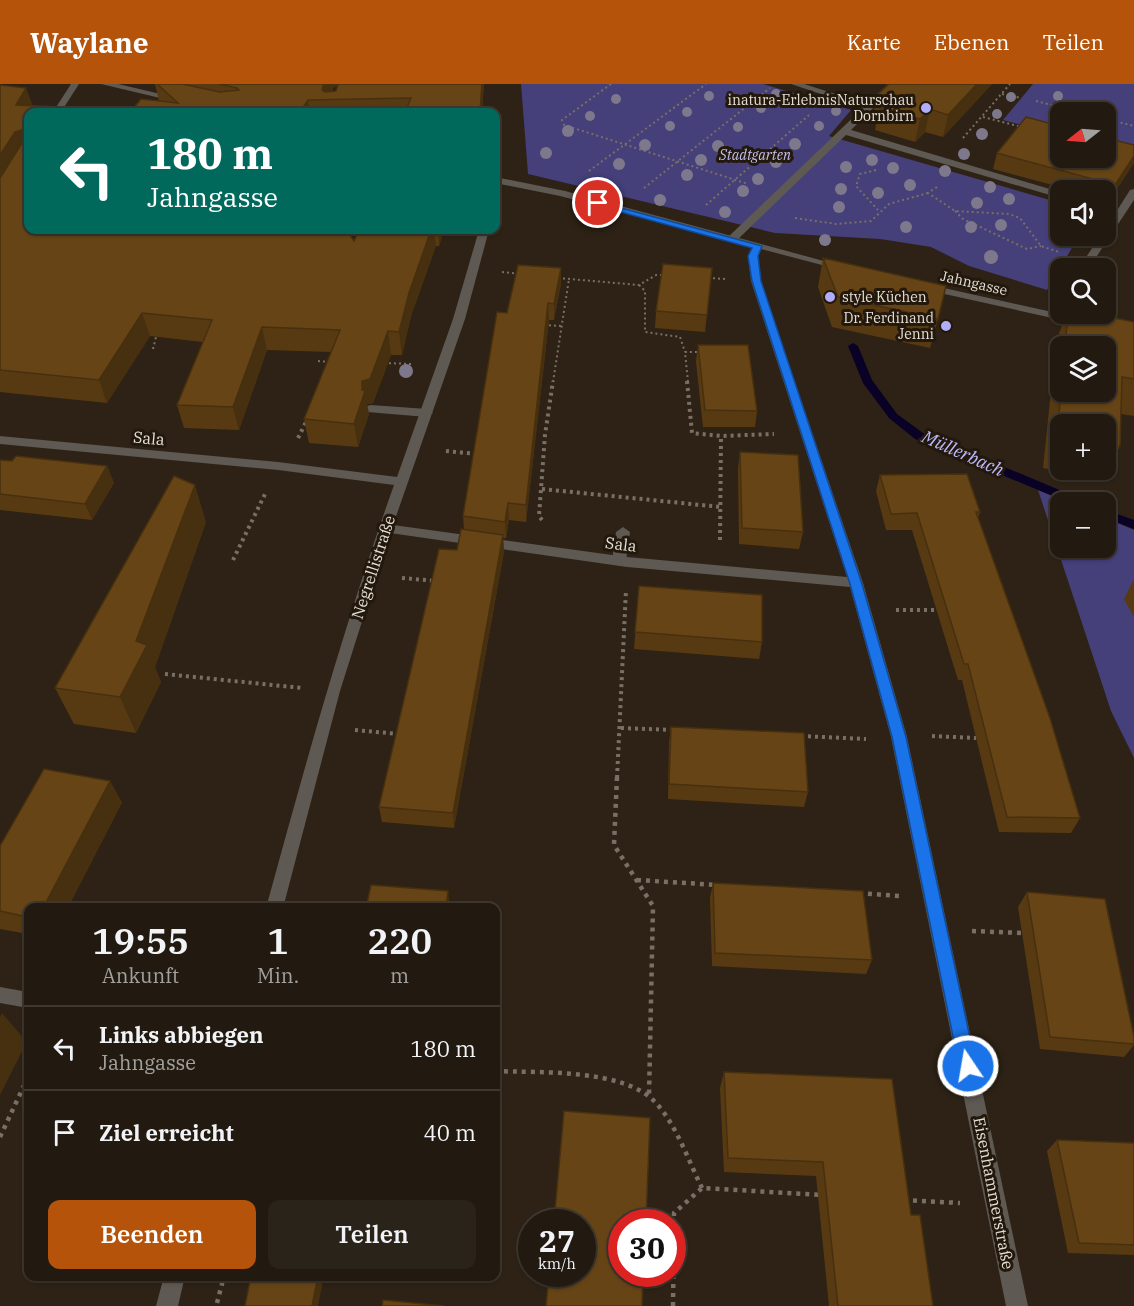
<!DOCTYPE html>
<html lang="de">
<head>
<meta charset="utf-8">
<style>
  body { margin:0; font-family:"IBM Plex Serif",serif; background:#2a2319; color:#f1f3f6; height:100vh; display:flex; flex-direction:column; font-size:22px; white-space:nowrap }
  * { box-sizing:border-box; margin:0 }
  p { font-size:20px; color:#a2a19f }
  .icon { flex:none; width:33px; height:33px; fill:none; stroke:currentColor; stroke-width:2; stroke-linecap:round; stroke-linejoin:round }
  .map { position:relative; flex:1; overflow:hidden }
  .sheet { position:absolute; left:24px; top:819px; width:476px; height:378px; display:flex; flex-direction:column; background:#221a10; border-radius:12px; box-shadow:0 2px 4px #0004,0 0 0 2px #3f3830 }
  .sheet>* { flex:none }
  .top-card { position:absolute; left:24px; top:24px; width:476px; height:126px; border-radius:12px; box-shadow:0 2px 4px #0004,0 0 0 2px #3f3830; background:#00695c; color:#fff; overflow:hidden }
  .needle { width:39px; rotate:253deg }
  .buttons { position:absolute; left:1050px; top:18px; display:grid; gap:12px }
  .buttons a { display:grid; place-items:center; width:66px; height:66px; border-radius:12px; background:#221a10; box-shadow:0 2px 4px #0004,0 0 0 2px #3f3830; font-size:30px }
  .speed { position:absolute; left:518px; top:1125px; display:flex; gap:12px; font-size:30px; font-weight:700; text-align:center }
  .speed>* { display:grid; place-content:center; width:78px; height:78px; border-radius:50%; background:#221a10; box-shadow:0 2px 4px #0004,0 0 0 2px #3f3830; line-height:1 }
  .speed small { font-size:15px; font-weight:400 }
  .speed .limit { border:9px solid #d22; background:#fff; color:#111 }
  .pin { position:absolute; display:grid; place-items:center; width:51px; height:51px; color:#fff; margin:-26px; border:3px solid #fff; border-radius:50%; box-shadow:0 2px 6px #0007 }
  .me { position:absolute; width:66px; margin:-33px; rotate:348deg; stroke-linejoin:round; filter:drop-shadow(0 0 4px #0008) }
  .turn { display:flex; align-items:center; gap:21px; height:126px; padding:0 24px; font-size:27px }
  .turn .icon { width:78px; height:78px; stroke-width:2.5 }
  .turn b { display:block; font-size:42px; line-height:51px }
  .eta { display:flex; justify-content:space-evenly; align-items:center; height:102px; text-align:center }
  .eta b { font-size:36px; font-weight:600; line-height:42px }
  .action { display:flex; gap:12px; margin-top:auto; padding:12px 24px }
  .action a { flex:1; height:69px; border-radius:12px; background:#b45309; color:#fff; font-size:24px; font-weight:600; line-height:69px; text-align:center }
  .action a+a { background:#2a2319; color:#f1f3f6 }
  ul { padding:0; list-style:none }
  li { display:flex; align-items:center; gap:18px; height:84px; padding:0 24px; border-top:2px solid #3f3830 }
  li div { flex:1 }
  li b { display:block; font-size:22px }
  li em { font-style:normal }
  header { display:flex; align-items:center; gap:36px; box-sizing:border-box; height:84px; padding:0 30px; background:#b45309; color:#fff }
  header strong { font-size:28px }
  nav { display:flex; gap:33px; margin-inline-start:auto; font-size:21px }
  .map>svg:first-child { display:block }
  .green { fill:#453f7a }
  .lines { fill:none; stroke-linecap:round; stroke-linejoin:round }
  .stream { fill:#0a0127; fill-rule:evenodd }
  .path-far2 { stroke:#797065; stroke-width:2; stroke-dasharray:2 3; stroke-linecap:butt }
  .path-far1 { stroke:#797065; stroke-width:4; stroke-dasharray:3 4; stroke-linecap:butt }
  .path { stroke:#797065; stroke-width:4.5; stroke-dasharray:4 5; stroke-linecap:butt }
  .lane { fill:#5e5953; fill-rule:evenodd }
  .street { fill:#5e5953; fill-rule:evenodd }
  .tree { fill:#7e788c }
  .wall { fill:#583a12; fill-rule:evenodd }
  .shaded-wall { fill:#47300f }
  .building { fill:#664415; stroke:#47300f; stroke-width:1.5 }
  .route { fill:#1a73e8; stroke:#114b97; stroke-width:1.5 }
  .poi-dot { fill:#b1adfa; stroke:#23180c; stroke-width:2 }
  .labels { text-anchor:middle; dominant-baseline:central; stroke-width:6; stroke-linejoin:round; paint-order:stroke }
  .far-poi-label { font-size:14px; fill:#e5ded5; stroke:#23180c; text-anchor:end }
  .far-park-label { font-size:14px; font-style:italic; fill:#c0bfed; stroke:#23180c }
  .far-street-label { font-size:14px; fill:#e5ded5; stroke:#23180c }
  .street-label { font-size:16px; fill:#e5ded5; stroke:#23180c }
  .water-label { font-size:18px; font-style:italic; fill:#bbb9fc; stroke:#23180c }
</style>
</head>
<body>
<header>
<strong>Waylane</strong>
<nav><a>Karte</a><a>Ebenen</a><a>Teilen</a></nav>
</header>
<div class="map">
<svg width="1134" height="1222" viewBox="0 0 1134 1222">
  <rect width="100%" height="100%" fill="#2d2215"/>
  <!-- green -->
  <path class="green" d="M521 0H763L851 26 829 52 1060 119V152H1079L1047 206 969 182 931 163 880 155 775 149 528 90Z
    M1033 0H1134V68L1106 61V28H1060V51L1003 36Z
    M1038 406 1068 418H1060V464H1106V434L1134 446V674L1111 627Z"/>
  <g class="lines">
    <!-- stream -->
    <path class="stream" d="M853 259 858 262 872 296 897 330 923 349 1081 415 1083 418H1067L915 355 889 334 863 299 848 262Z
      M1106 426 1134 436V445L1106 434Z"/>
    <!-- path-far2 -->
    <path class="path-far2" d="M611 0 562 36 564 41 748 100
      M1002 10 1021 14
      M1036 17 1080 28
      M983 33 1022 43
      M1106 35 1134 42
      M963 54 1010 0
      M876 86 860 90 856 102 878 126
      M589 87 706 0
      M937 103 928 109 955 127 1009 130 1020 134 1041 162 1059 168
      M644 104 770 4
      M706 121 809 31
      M955 127 963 135 1027 165 1041 162
      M795 134 836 140 871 137 889 120 928 109
      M502 188 521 190
      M558 194 639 201 656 191H665
      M708 194 727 195
      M639 201 645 207V248L680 253 685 268
      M544 241 562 242
      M153 265 156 253
      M318 277 331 278
      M384 279 412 280
      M553 298 569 195
      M688 298 685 268H702"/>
    <!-- path-far1 -->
    <path class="path-far1" d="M687 297 692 349 721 352 774 350
      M298 354 306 338
      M446 367 477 370
      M542 405 721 423
      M542 436 539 432 545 351 553 297
      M720 456 721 352
      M233 476 265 410
      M402 494 436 497
      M896 526H936
      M165 590 302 604
      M621 644 674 646
      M355 646 399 650
      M801 652 866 655
      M932 652 976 654
      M617 694 626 506"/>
    <!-- path -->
    <path class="path" d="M617 693 614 761 653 822 649 1012
      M637 796 717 801
      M859 809 899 812
      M972 847 1022 849
      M495 987C538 989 625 984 656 1019 677 1042 688 1076 702 1104
      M0 1053 28 993
      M904 1116 960 1119
      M217 1219 224 1192
      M673 1222 674 1129 702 1104 822 1111"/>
    <!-- lane -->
    <path class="lane" d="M71 0H79L61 28H53Z
      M791 0H804L867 20 888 0H897L851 46 1060 108V114L846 51 735 158H727V154L863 24Z
      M1134 105V116L1089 184H1079L1100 152H1106V144L1114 130 1106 127V121L1118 125 1130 106Z
      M1060 221V230H1063L1059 235 1055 236 1051 235 1049 233 1056 222Z
      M371 321 427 325 433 329 427 333 367 328V322Z
      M623 443 630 448 626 477 619 482 612 477 616 448Z"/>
    <!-- street -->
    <path class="street" d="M101 0H118L182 15 177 18Z
      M495 93 565 107 846 183 841 186 761 165 758 172 761 197 863 499 907 653 1028 1222H1006L891 653 850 503 627 483 390 449 340 607 283 824H266C305 681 345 538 394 401L278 386 0 360V352L278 378 397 393 453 235 479 146H489L465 235 393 441 627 473 847 493 751 197 748 172 752 163 560 112 495 99Z
      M926 200 1084 235 1090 238 1084 241 922 205 921 203Z
      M0 903 28 908V924L0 919Z
      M164 1192H185L178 1222H156Z"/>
  </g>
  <!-- trees -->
  <g class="tree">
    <circle cx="776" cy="10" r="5"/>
    <circle cx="709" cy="12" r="5"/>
    <circle cx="1058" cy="12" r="5"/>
    <circle cx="1011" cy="13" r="5"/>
    <circle cx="616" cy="15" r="5"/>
    <circle cx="761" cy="24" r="5"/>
    <circle cx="836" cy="27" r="5"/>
    <circle cx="687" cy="28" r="5"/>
    <circle cx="997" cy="30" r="5"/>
    <circle cx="590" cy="32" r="5"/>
    <circle cx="670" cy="42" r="5"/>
    <circle cx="819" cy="42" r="5"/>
    <circle cx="738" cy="43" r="5"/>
    <circle cx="568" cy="47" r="6"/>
    <circle cx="982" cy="50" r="6"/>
    <circle cx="795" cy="60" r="6"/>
    <circle cx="645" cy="61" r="6"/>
    <circle cx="718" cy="62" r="6"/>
    <circle cx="546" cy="69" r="6"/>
    <circle cx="964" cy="70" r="6"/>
    <circle cx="701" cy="76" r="6"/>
    <circle cx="872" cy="76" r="6"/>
    <circle cx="776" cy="78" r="6"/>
    <circle cx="619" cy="80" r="6"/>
    <circle cx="846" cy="83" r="6"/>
    <circle cx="893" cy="84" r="6"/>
    <circle cx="945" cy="87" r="6"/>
    <circle cx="687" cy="91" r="6"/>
    <circle cx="758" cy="95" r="6"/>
    <circle cx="600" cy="99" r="6"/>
    <circle cx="910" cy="101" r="6"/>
    <circle cx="990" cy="103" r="6"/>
    <circle cx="841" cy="105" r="6"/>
    <circle cx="743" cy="107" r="6"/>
    <circle cx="878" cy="109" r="6"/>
    <circle cx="1009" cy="115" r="6"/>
    <circle cx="660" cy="116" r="6"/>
    <circle cx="977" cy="119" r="6"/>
    <circle cx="839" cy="123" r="6"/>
    <circle cx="725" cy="128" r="6"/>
    <circle cx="1001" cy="141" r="6"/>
    <circle cx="906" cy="143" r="6"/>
    <circle cx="971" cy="143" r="6"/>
    <circle cx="825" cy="156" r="6"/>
    <circle cx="991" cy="173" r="7"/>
    <circle cx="406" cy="287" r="7"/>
  </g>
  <!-- wall -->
  <path class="wall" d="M155 0H484L482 28H28L354 157 359 146H444L439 162H436L411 232 402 271H391L373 319 367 320 369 330 358 363 309 359 304 335 331 268 267 266 239 346 184 344 177 321 203 258 150 252 107 319 0 308V1L32 22 132 26 159 17ZM338 1 336 7H332L333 4Z
    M992 0 943 53 925 48 915 58 875 46 877 35 873 33 877 11Z
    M1134 61V79L1109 117 1106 116V106H1071L993 85 997 69Z
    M823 174 938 235 930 264 832 243 818 203Z
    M561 184V200L554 236H549L526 438 509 436 506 454H503L504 468 454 744 382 738 379 723 464 446 463 432 507 229Z
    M712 184 705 248 655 244 656 227Z
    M1066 230H1095L1134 238V332L1121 330 1120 362 1104 396 1043 384 1056 258ZM1060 262H1106L1060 308ZM1060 340H1106V386H1060Z
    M698 261 757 327 755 343H703L696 278Z
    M740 368 803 448 799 465 739 460 738 385Z
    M0 376 107 382 114 399 92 436 0 426Z
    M880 391 980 428 978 434 1080 734 1071 749 999 748 962 596H958L912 446H886L876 407Z
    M206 438 155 583 161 598 136 649 74 640 55 604Z
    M1134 495V533L1124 515Z
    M639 502 762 558 759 575 634 565Z
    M671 643 808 708 804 723 668 715 669 658Z
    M110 697 122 719 28 824V850L0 845V762Z
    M713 799 872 876 866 890 712 882 710 814Z
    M1027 808 1134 953V961L1124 973 1040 965 1018 823Z
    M724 988 911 1131 933 1222H829L816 1092 724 1088 720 1004Z
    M1057 1056 1134 1059V1171L1068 1169 1047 1067Z"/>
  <!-- shaded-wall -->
  <path class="shaded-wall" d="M324 0H339L333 4 330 15 322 6Z
    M482 0H484L482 28H480Z
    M977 0H992L943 53 948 31Z
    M26 4 34 25 16 21Z
    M308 16 310 28H300Z
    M930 25 925 48 915 58 920 35Z
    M22 46 28 66 0 106V71L15 48Z
    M1134 72V79L1109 117 1115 101Z
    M431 146H434L436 162 411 232 402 271 399 248 409 209Z
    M438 146H444L439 162Z
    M561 184V200L554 236V220Z
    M548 219 549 236 526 438V421Z
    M142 229 150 252 107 319 99 296Z
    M262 243 267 266 239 346 233 323Z
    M388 247 391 271 373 319 367 320 369 330 358 363 354 340 362 306V297Z
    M107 382 114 399 92 436 85 420Z
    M195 401 206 438 155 583 161 598 136 649 120 613 136 557Z
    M508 419 509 436 506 454 505 438Z
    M503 451 504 468 454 744 453 729Z
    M110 697 122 719 68 824H43Z
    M448 807 450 824H446Z
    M2 929 27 958 0 1011V933Z
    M318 1192H324L318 1222H312Z"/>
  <!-- building -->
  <path class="building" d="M157 0H182L220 8 239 6 237 4 219 0H324L322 6 325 8 336 7 338 0H482L480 28H405L411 14 308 16 300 28H28V146H347L354 157 359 146H431L409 209 399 248 388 247 370 295 362 297V306L365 307 354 340 304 335 340 246 262 243 233 323 177 321 212 236 142 229 99 296 0 286V94L22 59V46L15 48 0 71V1L26 4 16 21 132 26 141 15 178 19Z
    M889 0H977L948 31 930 25 920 35 880 24 889 14 877 11Z
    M1026 33 1060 42V74H1106V54L1134 61V72L1115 101 997 69Z
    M823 174 946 202 938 235 838 213Z
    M663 180 712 184 707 231 656 227Z
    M518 181 561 184 554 220 548 219 526 421 508 419 505 438 463 432 497 228 507 229Z
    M1068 230H1095L1134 238V295L1122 293 1120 362 1106 359V340H1060V350H1057L1061 308H1106V262H1065Z
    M698 261H748L757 327 705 326Z
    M740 368 798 371 803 448 742 444Z
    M16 372 107 382 85 420 0 410V376L12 377Z
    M967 390 980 428H976L1050 634 1080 734 1007 733 968 580H964L917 429 891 430 880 391Z
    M174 392 195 401 136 557 147 561 120 613 55 604Z
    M461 445 503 451 453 729 379 723 439 465 457 466Z
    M639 502 762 511V558L635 548Z
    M671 643 804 649 808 708 669 700Z
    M44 685 110 697 43 824H28V833L0 827V762Z
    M713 799 863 807 872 876 715 869Z
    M371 801 448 807 446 824H366Z
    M1027 808 1105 815 1134 953V960L1050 953Z
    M724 988 892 995 911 1131H920L933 1222H838L823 1078 728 1074Z
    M564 1027 650 1034 646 1138H621V1190H643L642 1222H546L549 1190H582V1138H554Z
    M1057 1056 1134 1059V1161L1079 1159Z
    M251 1192H318L312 1222H245Z
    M383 1216 444 1222H382Z"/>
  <!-- route -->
  <path class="route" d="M595 117 762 162 758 172 761 197 862 500 906 653 976 982 974 988 968 990 962 988 959 982 892 653 850 500 752 197 748 172 752 164 595 121Z"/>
  <!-- markers -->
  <g class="poi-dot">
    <circle cx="926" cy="24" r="6"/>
    <circle cx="830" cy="213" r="6"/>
    <circle cx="946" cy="242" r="6"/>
  </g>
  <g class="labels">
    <!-- far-poi labels -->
    <g class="far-poi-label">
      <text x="914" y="16">inatura-ErlebnisNaturschau<tspan x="914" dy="16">Dornbirn</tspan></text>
      <text x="842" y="213" text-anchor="start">style Küchen</text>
      <text x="934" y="234">Dr. Ferdinand<tspan x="934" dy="16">Jenni</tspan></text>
    </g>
    <!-- far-park labels -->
    <g class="far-park-label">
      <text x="755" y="71">Stadtgarten</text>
    </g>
    <!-- far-street labels -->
    <g class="far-street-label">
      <text transform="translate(974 199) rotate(13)">Jahngasse</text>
    </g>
    <!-- street labels -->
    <g class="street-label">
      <text transform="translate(149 354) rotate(5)">Sala</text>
      <text transform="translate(621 460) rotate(7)">Sala</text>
      <text transform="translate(373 483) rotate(-72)">Negrellistraße</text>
      <text transform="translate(994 1109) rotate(79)">Eisenhammerstraße</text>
    </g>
    <!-- water labels -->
    <g class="water-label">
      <text transform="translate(963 369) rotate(24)">Müllerbach</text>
    </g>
  </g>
</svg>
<div class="buttons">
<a><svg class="needle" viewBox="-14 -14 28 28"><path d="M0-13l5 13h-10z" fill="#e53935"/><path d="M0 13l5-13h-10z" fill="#a2a19f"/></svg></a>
<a><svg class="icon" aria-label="sound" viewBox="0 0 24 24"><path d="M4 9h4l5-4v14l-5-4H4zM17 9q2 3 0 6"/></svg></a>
<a><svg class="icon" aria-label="search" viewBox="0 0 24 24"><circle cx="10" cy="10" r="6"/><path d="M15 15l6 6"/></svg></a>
<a><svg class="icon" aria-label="layers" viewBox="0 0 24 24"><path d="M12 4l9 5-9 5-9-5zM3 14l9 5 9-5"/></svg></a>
<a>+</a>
<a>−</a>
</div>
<div class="speed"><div>27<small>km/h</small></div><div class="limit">30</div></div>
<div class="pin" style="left:598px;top:119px;background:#d93025"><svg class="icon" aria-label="arrive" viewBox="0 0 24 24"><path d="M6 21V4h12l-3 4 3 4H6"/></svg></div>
<svg class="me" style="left:968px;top:982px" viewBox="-20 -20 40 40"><circle r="17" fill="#1a73e8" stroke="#fff" stroke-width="3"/><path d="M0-11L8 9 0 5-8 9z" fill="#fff"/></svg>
<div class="top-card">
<div class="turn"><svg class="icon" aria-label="left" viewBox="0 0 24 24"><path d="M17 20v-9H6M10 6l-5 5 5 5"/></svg><div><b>180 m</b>Jahngasse</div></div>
</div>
<section class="sheet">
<div class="eta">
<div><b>19:55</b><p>Ankunft</p></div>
<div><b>1</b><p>Min.</p></div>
<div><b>220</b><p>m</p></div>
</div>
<ul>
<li><svg class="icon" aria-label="left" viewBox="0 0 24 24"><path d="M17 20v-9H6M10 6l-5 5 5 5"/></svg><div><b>Links abbiegen</b><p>Jahngasse</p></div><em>180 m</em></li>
<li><svg class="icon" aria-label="arrive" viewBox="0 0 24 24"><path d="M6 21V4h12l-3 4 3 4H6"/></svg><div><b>Ziel erreicht</b></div><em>40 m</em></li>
</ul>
<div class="action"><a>Beenden</a><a>Teilen</a></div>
</section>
</div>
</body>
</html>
